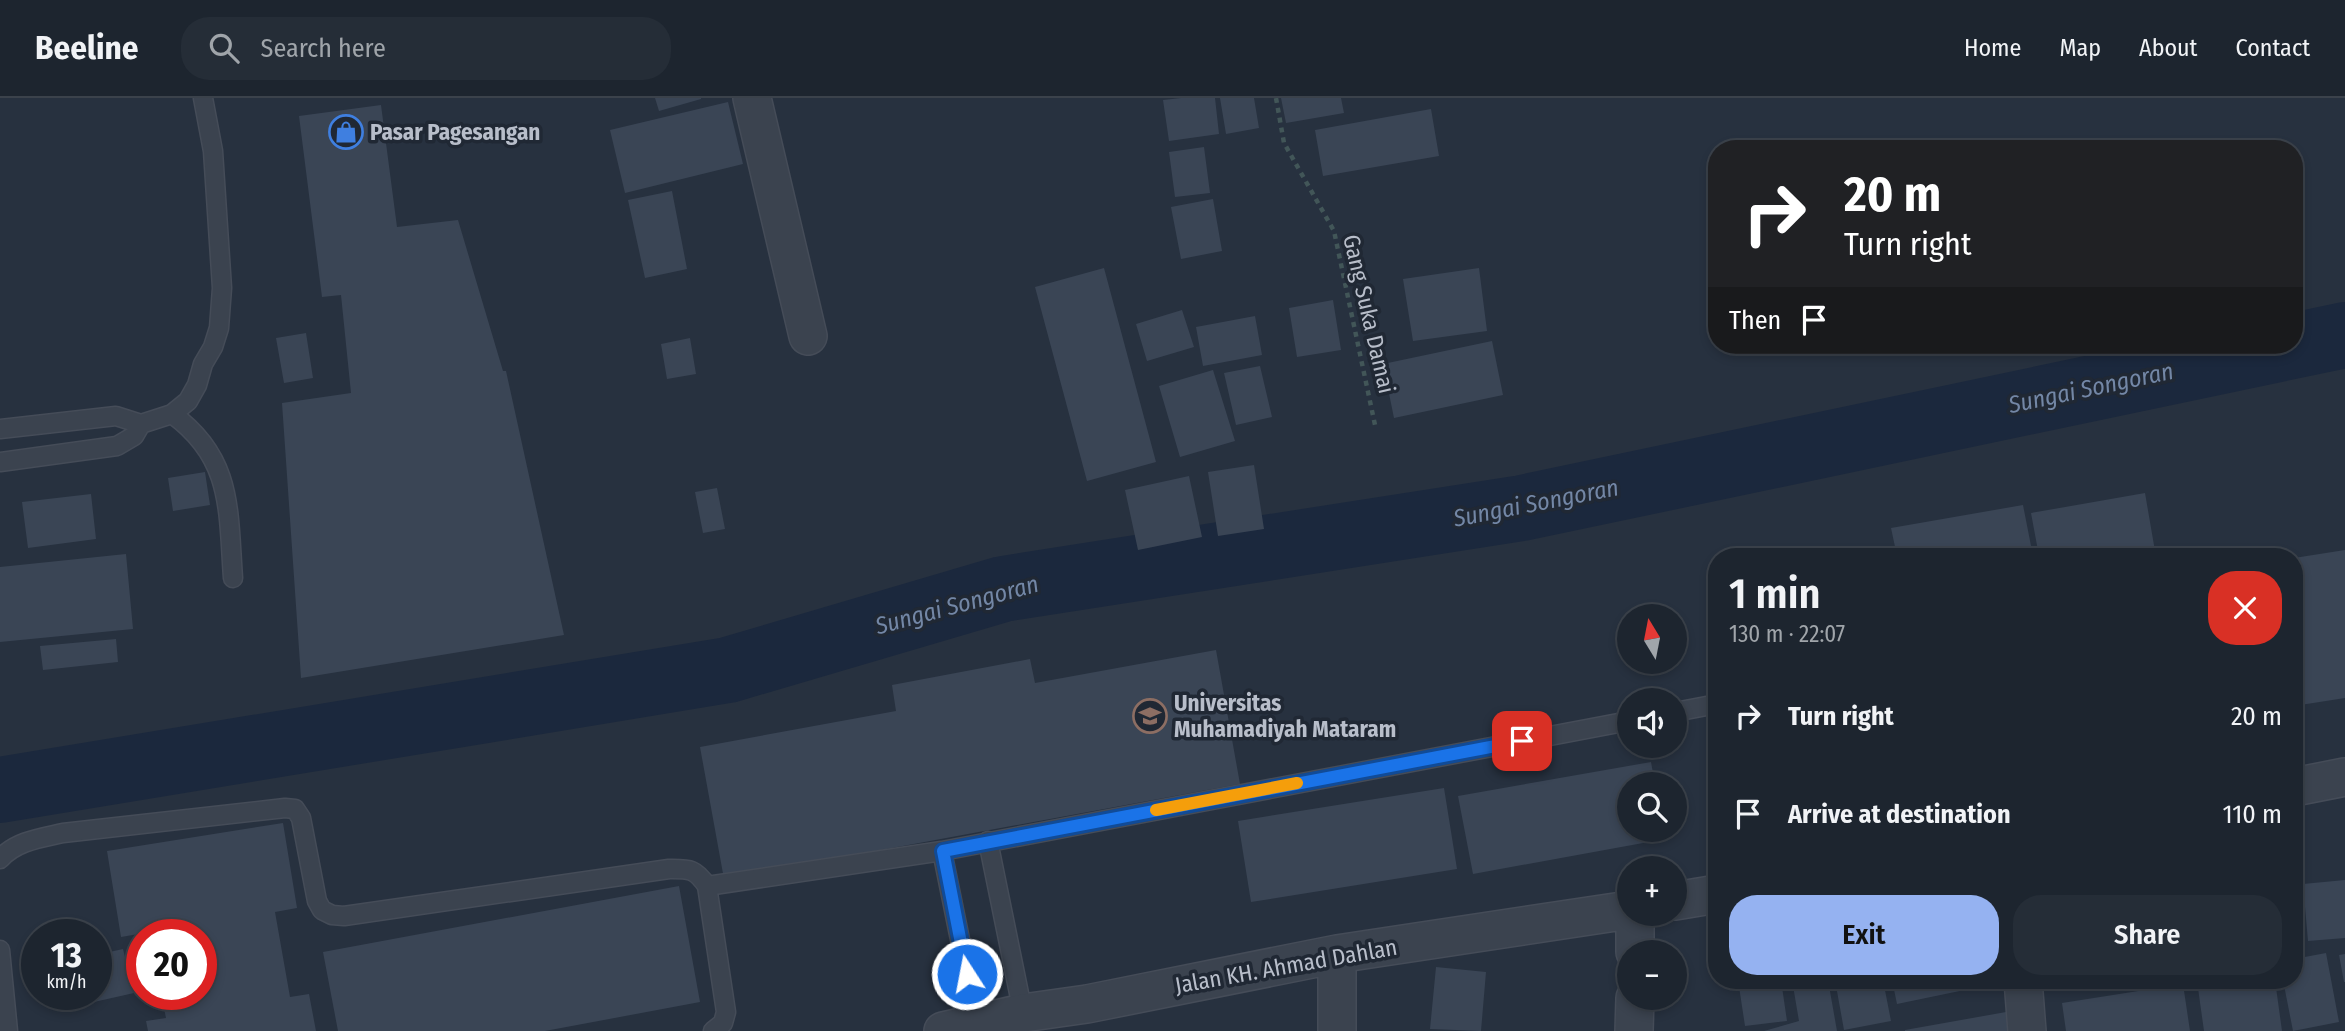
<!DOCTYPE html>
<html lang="en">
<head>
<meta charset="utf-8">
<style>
  body { margin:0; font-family:"Fira Sans Condensed",sans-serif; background:#252d37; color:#f1f3f6; height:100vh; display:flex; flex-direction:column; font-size:26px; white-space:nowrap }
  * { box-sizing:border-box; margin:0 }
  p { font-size:23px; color:#a0a5aa }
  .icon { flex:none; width:38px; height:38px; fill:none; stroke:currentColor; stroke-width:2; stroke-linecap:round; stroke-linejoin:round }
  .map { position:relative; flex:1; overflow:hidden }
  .panel { position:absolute; left:1708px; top:450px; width:595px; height:441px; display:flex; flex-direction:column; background:#1d252f; border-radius:28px; box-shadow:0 4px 10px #0003,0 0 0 2px #3b424b }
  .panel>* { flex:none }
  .hud { position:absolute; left:1708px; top:42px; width:595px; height:214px; border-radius:28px; box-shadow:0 4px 10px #0003,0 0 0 2px #3b424b; background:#202124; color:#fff; overflow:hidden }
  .needle { width:46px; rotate:350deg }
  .controls { position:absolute; left:1617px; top:506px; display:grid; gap:14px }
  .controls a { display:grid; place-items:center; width:70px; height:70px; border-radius:50%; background:#1d252f; box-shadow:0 4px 10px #0003,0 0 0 2px #3b424b; font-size:35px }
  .speed { position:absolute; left:21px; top:821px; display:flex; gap:14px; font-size:35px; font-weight:700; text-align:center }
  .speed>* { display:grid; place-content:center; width:91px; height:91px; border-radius:50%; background:#1d252f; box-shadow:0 4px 10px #0003,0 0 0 2px #3b424b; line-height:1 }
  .speed small { font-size:18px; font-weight:400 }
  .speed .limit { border:10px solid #d22; background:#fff; color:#111 }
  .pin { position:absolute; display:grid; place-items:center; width:60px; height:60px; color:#fff; margin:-30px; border-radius:14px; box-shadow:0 4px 10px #0006 }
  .me { position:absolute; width:77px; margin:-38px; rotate:349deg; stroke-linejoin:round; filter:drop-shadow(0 0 5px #0008) }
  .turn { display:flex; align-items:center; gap:24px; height:147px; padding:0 21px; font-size:32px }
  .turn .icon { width:91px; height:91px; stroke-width:2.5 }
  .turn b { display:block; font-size:49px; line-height:60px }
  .then { display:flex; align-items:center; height:66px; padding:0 21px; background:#0003; gap:14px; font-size:26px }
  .round { display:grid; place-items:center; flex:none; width:74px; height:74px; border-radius:28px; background:#252d37 }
  .headline { display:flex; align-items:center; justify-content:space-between; height:119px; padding:0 21px }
  h1 { font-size:42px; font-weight:600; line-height:52px }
  .primary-button { display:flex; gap:14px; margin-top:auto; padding:14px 21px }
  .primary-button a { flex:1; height:80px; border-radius:28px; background:#95b2f1; color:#111; font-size:28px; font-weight:600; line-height:80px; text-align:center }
  .primary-button a+a { background:#252d37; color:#f1f3f6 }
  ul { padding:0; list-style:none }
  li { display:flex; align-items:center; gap:21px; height:98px; padding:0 21px }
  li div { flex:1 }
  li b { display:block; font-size:26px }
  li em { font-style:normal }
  header { display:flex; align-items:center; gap:42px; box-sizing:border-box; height:98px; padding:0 35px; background:#1d252f; border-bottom:2px solid #3b424b }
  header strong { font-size:33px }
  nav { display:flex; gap:38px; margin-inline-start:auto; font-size:24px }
  .search { width:490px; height:63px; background:#252d37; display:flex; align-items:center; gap:18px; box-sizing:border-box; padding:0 24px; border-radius:28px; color:#a0a5aa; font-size:26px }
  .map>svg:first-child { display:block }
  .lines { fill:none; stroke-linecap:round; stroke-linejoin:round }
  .river { stroke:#1b283d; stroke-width:66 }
  .building { fill:#3a4555 }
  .service-casing { stroke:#454c58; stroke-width:21 }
  .minor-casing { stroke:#454c58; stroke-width:40 }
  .path { stroke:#425658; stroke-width:4.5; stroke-dasharray:5 5; stroke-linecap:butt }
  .service { stroke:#3b434f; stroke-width:18 }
  .minor { stroke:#3b434f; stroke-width:37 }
  .route-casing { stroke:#114b97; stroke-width:18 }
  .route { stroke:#1a73e8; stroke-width:12 }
  .slow { stroke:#f59e0b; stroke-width:12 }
  .labels { text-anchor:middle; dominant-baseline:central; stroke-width:7; stroke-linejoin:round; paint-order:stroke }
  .poi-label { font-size:23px; font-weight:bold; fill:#b8beca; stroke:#202834; text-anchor:start }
  .street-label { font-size:23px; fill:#b8beca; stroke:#202834 }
  .water-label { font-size:24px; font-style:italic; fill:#7387a6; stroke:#202834 }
</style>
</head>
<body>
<header>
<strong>Beeline</strong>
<div class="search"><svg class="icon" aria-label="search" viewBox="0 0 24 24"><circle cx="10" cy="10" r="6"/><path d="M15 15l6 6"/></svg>Search here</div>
<nav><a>Home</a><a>Map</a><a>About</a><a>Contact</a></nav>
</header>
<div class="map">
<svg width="2345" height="933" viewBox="0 0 2345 933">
  <rect width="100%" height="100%" fill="#27313f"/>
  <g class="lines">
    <!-- river -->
    <path class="river" d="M0 692 728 572 1003 491 1522 410 2345 237"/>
  </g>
  <!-- building -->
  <path class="building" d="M655 0H701V1L659 13Z
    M1181 0H1215L1219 36 1169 43 1163 2Z
    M1220 0H1254L1259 30 1226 36Z
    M1281 0H1341L1344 15 1286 25Z
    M728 4 743 66 625 95 610 32Z
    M381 7 397 129 458 122 503 273H506L564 537 301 580 282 305 351 295 341 197 322 199 299 18Z
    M1431 11 1439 58 1323 78 1315 32Z
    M1204 49 1210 95 1175 99 1169 54Z
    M672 93 687 171 645 180 628 102Z
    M1213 101 1222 153 1181 161 1171 109Z
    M1104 170 1156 364 1087 383 1035 189Z
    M1479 170 1487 233 1413 243 1403 181Z
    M1333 202 1341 252 1297 259 1289 210Z
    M1182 212 1194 249 1147 263 1136 226Z
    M1255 218 1262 257 1203 268 1196 229Z
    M306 235 313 280 284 285 276 240Z
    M690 240 696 276 667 281 661 246Z
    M1492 243 1503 297 1394 320 1383 266Z
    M1260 268 1272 319 1236 327 1224 275Z
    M1213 272 1235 343 1180 359 1159 288Z
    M1254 367 1264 431 1218 438 1208 374Z
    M205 374 210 407 173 413 168 380Z
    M1189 378 1202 439 1138 452 1125 392Z
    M717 390 725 431 703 435 695 394Z
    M2145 395 2155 453 2124 458H2039L2031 415Z
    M91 396 96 441 28 450 22 404Z
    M2023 407 2033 458H1897L1891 430Z
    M2345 452V600L2294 608V460Z
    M126 456 133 531 0 544V469Z
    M116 541 118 564 43 572 40 548Z
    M1216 552 1240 686 724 781 700 649 896 613 892 587 1030 561 1035 585Z
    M1651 664 1655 686H1629V732H1663L1665 741 1473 776 1458 698Z
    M1444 690 1457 771 1251 804 1238 723Z
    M283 725 297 810 275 814 290 899 309 896 316 933H148L146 923 166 920 161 896H201V836H151L150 834 121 839 107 753Z
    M2345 782V840L2308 843 2303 786Z
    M679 788 700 904 545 933H338L323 854Z
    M123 851 134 895 94 904 92 896H96V857Z
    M2326 855 2339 924 2293 933 2283 882H2294V861Z
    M2345 856V884H2344L2339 857Z
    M1436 869 1486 874 1481 933 1430 931Z
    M1738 882H1781L1787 923 1745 928Z
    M1792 882H1828L1837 933H1764L1799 923Z
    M1835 882H1883L1891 923 1844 932Z
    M1892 882H1978L1979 889 1897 906Z
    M2051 882H2078V883L2053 888Z
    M2090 882H2137V883L2092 893Z
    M2250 882H2275L2282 933H2204L2198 890Z
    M2183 886 2190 933H2066L2062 905Z
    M2006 914 2010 933H1905V932Z"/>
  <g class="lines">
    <!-- service casing -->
    <g class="service-casing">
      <path id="service" d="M172 316C233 360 228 412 233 480
        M141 326 172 316 188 303 197 287 203 266 213 249 219 230 222 190 213 53 203 0
        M0 331 116 318 141 326
        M0 364 117 348 134 338 141 326
        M1675 614 1717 606
        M988 743 1023 915
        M942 753 977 925
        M0 761C16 743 41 740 63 735L285 710 295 711 301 720 317 803 322 812 332 817 344 818 669 771C689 771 695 770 707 788L726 914 723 925 713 933
        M707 788 942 753 1629 623
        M0 852 8 933"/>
    </g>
    <!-- minor casing -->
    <g class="minor-casing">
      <path id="minor" d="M752 0 808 238
        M2294 689 2345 679
        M1675 803 1717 796
        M1635 854V816
        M1337 856V933
        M2023 882 2027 933
        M943 933 1023 915 1087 906 1337 856 1629 812
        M1634 933 1635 900"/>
    </g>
    <!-- path -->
    <path class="path" d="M1276 0 1284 45 1334 133 1375 327"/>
    <!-- service -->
    <use href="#service" class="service"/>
    <!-- minor -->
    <use href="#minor" class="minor"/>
  </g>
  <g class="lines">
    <!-- route casing -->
    <g class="route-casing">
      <path id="route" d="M967 876 943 753 1522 643"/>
    </g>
    <!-- route -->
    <use href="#route" class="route"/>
    <!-- slow -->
    <path class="slow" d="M1156 712 1297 685"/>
  </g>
  <!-- icons -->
  <defs>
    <g id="shop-ring" transform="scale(1.75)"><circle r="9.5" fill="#202834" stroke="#3f7fe0" stroke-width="1.5"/><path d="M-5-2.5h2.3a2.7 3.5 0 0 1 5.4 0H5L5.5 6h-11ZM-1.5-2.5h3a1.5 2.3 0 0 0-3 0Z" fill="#3f7fe0"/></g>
    <g id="university-ring" transform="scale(1.75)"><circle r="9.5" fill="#202834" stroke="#8d6e63" stroke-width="1.5"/><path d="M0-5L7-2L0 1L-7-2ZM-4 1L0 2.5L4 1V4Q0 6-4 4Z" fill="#8d6e63"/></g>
  </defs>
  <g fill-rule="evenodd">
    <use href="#shop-ring" x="346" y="34"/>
    <use href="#university-ring" x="1150" y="618"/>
  </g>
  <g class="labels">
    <!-- poi labels -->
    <g class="poi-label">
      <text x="370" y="34">Pasar Pagesangan</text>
      <text x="1174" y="605">Universitas<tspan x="1174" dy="26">Muhamadiyah Mataram</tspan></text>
    </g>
    <!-- street labels -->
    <g class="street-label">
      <text transform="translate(1369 216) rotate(77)">Gang Suka Damai</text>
      <text transform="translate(1286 868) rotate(-10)">Jalan KH. Ahmad Dahlan</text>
    </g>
    <!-- water labels -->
    <g class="water-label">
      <text transform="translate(2091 290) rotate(-12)">Sungai Songoran</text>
      <text transform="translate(1536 405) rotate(-11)">Sungai Songoran</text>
      <text transform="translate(957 507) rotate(-15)">Sungai Songoran</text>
    </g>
  </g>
</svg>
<div class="controls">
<a><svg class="needle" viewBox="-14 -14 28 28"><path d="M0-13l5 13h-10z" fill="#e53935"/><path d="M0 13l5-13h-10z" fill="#a0a5aa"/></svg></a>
<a><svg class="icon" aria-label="sound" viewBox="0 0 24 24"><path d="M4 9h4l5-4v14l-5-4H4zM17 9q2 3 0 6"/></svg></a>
<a><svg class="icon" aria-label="search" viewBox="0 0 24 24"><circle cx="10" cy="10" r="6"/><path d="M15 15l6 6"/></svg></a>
<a>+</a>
<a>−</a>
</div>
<div class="speed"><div>13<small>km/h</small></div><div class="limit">20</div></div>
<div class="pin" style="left:1522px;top:643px;background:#d93025"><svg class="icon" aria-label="arrive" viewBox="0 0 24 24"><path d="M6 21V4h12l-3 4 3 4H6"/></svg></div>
<svg class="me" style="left:967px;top:876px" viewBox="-20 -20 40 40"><circle r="17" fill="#1a73e8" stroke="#fff" stroke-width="3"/><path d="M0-11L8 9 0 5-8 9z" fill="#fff"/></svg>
<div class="hud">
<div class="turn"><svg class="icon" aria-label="right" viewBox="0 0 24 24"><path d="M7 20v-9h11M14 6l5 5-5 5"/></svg><div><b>20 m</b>Turn right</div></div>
<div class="then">Then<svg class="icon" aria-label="arrive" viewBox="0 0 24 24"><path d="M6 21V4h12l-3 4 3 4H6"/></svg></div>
</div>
<section class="panel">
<div class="headline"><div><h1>1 min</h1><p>130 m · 22:07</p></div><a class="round" style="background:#d93025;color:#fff"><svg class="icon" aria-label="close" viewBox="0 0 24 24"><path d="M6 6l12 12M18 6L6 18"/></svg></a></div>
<ul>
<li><svg class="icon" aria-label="right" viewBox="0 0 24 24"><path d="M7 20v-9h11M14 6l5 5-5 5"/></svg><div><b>Turn right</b></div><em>20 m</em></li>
<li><svg class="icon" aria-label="arrive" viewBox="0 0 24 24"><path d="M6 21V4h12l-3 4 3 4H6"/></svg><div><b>Arrive at destination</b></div><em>110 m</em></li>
</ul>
<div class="primary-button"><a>Exit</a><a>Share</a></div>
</section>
</div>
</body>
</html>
